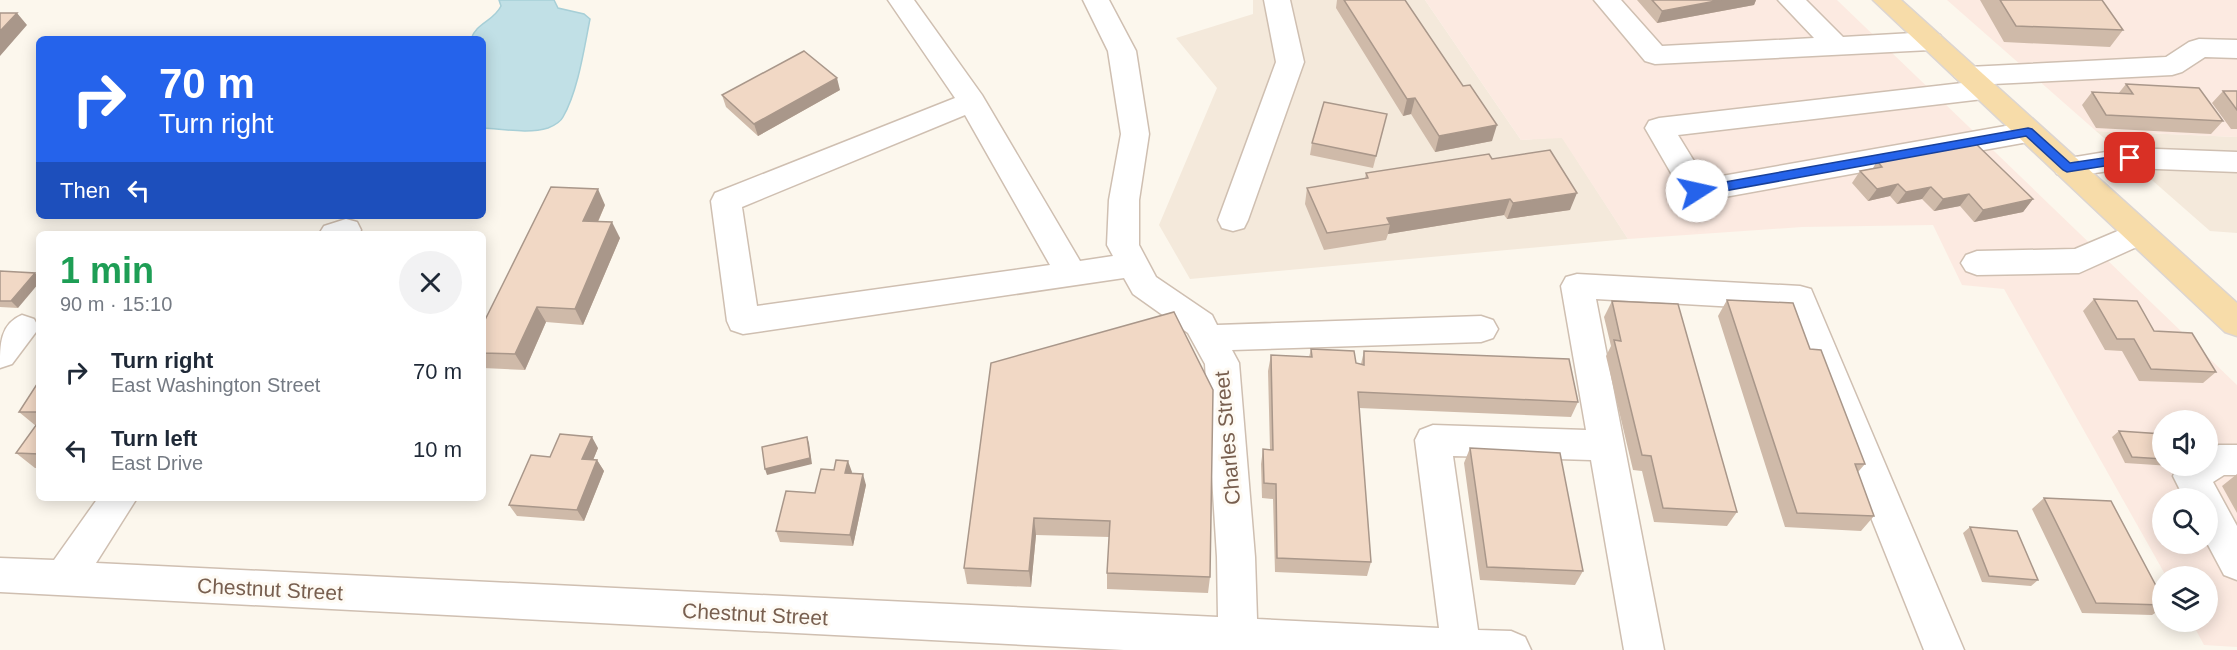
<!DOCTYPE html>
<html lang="en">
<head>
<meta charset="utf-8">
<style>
  body { margin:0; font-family:Helvetica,sans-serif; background:#f2f2f3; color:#1f2937; height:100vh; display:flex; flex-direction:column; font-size:22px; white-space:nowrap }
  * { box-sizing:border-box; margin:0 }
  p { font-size:20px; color:#747a83 }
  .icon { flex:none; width:33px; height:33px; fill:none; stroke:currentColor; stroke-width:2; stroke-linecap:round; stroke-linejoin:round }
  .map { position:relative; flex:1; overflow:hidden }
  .panel { position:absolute; left:36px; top:231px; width:450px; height:270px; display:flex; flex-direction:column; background:#fff; border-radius:9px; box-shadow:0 3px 15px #0003 }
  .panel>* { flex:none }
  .hud { position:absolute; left:36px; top:36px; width:450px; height:183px; border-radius:9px; box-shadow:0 3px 15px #0003; background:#2563eb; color:#fff; overflow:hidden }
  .tools { position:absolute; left:2152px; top:410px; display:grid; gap:12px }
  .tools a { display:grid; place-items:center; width:66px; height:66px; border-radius:50%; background:#fff; box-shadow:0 3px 15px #0003; font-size:30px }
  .pin { position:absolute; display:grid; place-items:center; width:51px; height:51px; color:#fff; margin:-26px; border-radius:12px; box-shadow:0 3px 9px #0006 }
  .me { position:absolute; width:66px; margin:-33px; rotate:80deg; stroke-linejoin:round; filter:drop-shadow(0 0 4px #0008) }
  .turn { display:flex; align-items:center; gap:21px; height:126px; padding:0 24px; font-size:27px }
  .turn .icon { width:78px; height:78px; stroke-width:2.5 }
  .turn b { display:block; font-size:42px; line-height:51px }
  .then { display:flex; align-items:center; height:57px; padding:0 24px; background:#0003; gap:12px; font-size:22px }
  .round { display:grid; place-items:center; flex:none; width:63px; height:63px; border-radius:32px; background:#f2f2f3 }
  .summary { display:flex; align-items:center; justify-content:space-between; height:102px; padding:0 24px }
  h1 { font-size:36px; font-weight:700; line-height:45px; color:#1e9e55 }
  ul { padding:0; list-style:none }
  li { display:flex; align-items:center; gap:18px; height:78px; padding:0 24px }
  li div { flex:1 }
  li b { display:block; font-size:22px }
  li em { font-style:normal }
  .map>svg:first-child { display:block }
  .residential { fill:#f4e9db }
  .commercial { fill:#fceae1; fill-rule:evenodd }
  .water { fill:#c1e0e6; stroke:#a7cfd7; stroke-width:1.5 }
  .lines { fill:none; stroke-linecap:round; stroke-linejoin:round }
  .minor-casing { stroke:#cfbfb1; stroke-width:3 }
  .major-casing { stroke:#dcd5d1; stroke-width:3 }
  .minor { fill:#fff; fill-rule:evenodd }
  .major { fill:#f7dca9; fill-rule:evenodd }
  .wall { fill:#cfbaa9 }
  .shaded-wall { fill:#a9978a }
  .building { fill:#f1d8c5; stroke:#a9978a; stroke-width:1.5 }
  .route { fill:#2563eb; stroke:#184099; stroke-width:1.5 }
  .labels { text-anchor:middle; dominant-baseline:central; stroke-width:6; stroke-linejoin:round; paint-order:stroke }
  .street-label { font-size:21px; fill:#785f4f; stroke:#fefaf3 }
</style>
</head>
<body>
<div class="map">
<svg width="2237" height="650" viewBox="0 0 2237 650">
  <rect width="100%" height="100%" fill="#fcf7ed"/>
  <!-- residential -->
  <path class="residential" d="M1253 0H1425L1521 140 1562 137 1628 239 1190 279 1159 225 1217 88 1176 38 1253 14Z
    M2096 131 2237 137V233L2210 231Z"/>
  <!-- commercial -->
  <path class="commercial" d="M1425 0H1837L2237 385V647L2204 645 2191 621H2208V576H2166L2004 289 1962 285 1933 225 1802 227 1628 239 1562 138 1521 140ZM2163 420H2208V465H2163ZM2163 498H2208V543H2163Z
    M1947 0H2237V137L2096 131Z"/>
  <!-- water -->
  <path class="water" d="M499 0H554L558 8 584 14 590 19C584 49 578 91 563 117 560 123 553 126 548 128 529 134 503 129 483 128V39H471C476 23 494 21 501 6Z"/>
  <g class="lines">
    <!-- minor casing -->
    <g class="minor-casing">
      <path id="minor" d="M888 0H914L982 95 1080 261 1113 256 1107 245 1109 200 1121 134 1108 51 1083 0H1109L1136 51 1149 134 1139 200V245L1156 277 1212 315 1217 325 1481 316 1493 320 1498 329 1493 338 1481 342 1232 350 1239 363 1255 557 1257 619 1439 628 1415 440 1420 430 1433 425 1586 430 1561 286 1566 277 1577 274 1800 286 1811 289 1964 650H1924L1788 310 1596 299 1664 650H1624L1591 460 1453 456 1478 630 1511 631 1525 637 1531 650H1124L0 592V558L54 560 98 498H137L96 563 1218 617 1217 557 1205 364 1188 333 1133 294 1124 278 743 334 731 330 727 321 711 201 715 193 955 98ZM965 115 1050 265 757 306 742 207Z
        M1264 0H1290L1304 62 1248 220 1244 228 1233 231 1222 228 1218 220 1276 62Z
        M1594 0H1621L1662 46 1814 38 1778 0H1806L1843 37 1930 32 1940 35 1943 41 1940 47 1930 50 1655 64 1645 61Z
        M2199 39 2237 40V58L2205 57 2182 72 2172 75 1993 84 1997 90 1993 96 1983 99 1678 135 1705 179 2028 122 2038 125 2042 132 2038 139 2028 142 1697 202 1686 199 1645 128 1649 121 1659 118 1962 83 1954 76 1958 70 1968 67 2166 57 2189 42Z
        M2130 148 2237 152V172L2130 168 2067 177 2057 174 2052 167 2057 160Z
        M346 219 357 222 361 230 359 234H319L324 226Z
        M2139 222 2150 225 2155 233 2150 241 2079 273 1977 275 1966 271 1961 263 1966 255 1977 251 2075 249Z
        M22 315 34 319 39 328 12 364 0 368C0 344 0 324 22 315Z
        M2219 445H2237V475H2224L2213 482 2237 526V580L2224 575 2207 543 2208 498H2184L2173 476 2178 465H2208V449Z"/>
    </g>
    <!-- major casing -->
    <g class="major-casing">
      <path id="major" d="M1873 0H1901L2237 303V336L2225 332Z"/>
    </g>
    <!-- minor -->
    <use href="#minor" class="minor"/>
    <!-- major -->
    <use href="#major" class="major"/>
  </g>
  <!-- wall -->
  <path class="wall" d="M1337 0H1405L1492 141 1435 152 1411 114 1403 116 1336 8Z
    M1637 0H1756L1754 5 1657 23Z
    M1980 0H2102L2123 30 2110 47 2004 42Z
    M2126 84 2223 121 2211 134 2096 128 2082 105 2092 92 2118 94Z
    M840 90 758 136 726 107 722 95Z
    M2223 91H2237V129H2231L2212 103Z
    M1387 114 1373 168 1310 155 1312 143Z
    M1492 159 1570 210 1507 219 1504 215 1388 234 1386 240 1324 250 1305 204 1307 188 1365 179 1366 173Z
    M1877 161 2033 199 2023 212 1974 222 1960 206 1934 211 1922 199 1897 204 1890 196 1868 201 1852 183 1860 171 1873 168Z
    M605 205 598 222 620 238 583 325 546 322 525 370 483 368V324Z
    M0 271 18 308 0 307Z
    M2094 299 2154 331 2216 372 2203 383 2139 381 2122 351 2105 350 2083 311Z
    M1727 300 1810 349 1865 464 1858 472 1874 516 1861 531 1785 527 1718 316Z
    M1612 301 1737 512 1727 526 1654 522 1642 471 1633 470 1606 356 1611 346 1604 317Z
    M1311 349 1356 363 1361 364 1364 351 1578 402 1571 417 1359 408 1371 562 1367 576 1275 572 1273 499 1262 498 1261 464 1263 449 1270 450 1268 371 1271 355 1309 357Z
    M991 363 1210 577 1208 593 1107 589V573L1109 537 1036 535 1031 587 967 584 964 568Z
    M39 381V468H35L16 453 36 426 19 412Z
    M2119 431 2163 434V465H2173L2171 466 2125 463 2112 437Z
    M598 448 593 460H597L604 471 584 521 517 516 509 505 550 457Z
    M1470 448 1583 571 1575 585 1480 580 1464 463Z
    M852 472 851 473 866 485 853 546 780 542 776 531 815 493Z
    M2237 474V513L2222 486Z
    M326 498H418V499Z
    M2044 498 2163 599V608L2152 615 2082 613 2032 509Z
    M1970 527 2038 580 2031 586 1982 582 1963 533Z"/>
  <!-- shaded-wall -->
  <path class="shaded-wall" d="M1721 0H1756L1754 5 1657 23 1662 11Z
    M17 13 27 25 0 56V31Z
    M837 78 840 90 758 136 754 124Z
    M1415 98 1411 114 1403 116 1407 99Z
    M1497 125 1492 141 1435 152 1439 136Z
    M1898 184 1890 196 1868 201 1877 189Z
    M1931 187 1922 199 1897 204 1906 192Z
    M598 189 605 205 591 237 583 221Z
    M1577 193 1570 210 1507 219 1513 203Z
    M1969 194 1960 206 1934 211 1943 199Z
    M1510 199 1504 215 1388 234 1390 224 1387 218Z
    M2033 199 2023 212 1974 222 1983 210Z
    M612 222 620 238 583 325 575 309Z
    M35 273 39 276V283L18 308 11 301Z
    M537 307 546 322 525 370 515 354Z
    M592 437 598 448 589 470 582 459Z
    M807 437 809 443 812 464 767 475 765 469Z
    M597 460 604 471 584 521 577 510Z
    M848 461 852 472 849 484 845 473Z
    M863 474 866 485 853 546 850 535Z
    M1034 518 1036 535 1031 587 1029 571Z"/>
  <!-- building -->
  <path class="building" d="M1344 0H1405L1463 86 1470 85 1497 125 1439 136 1415 98 1407 99Z
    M1652 0H1721L1662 11Z
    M2000 0H2102L2123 30 2016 26Z
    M0 13H17L0 31Z
    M804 51 837 78 754 124 722 95Z
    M2126 84 2199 88 2223 121 2106 115 2092 92 2133 94Z
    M2223 91H2237V110Z
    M1324 102 1387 114 1376 156 1312 143Z
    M1974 142 2033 199 1983 210 1969 194 1943 199 1931 187 1906 192 1898 184 1877 189 1860 171 1882 167 1877 161Z
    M1550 150 1577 193 1513 203 1510 199 1387 218 1390 224 1327 233 1307 188 1368 178 1366 173 1489 154 1492 159Z
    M551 187 598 189 583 221 612 222 575 309 537 307 515 354 483 353V324Z
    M0 271 35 273 11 301H0Z
    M2094 299 2137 301 2154 331 2192 333 2216 372 2151 369 2134 339H2117Z
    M1727 300 1793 303 1810 349 1821 350 1865 464H1855L1874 516 1797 513Z
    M1612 301 1678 304 1737 512 1663 508 1651 456 1642 455 1614 340 1621 341Z
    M1174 312 1213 390 1210 577 1107 573 1110 521 1034 518 1029 571 964 568 991 363Z
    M1311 349 1354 351 1356 363 1364 365V351L1569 359 1578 402 1358 392 1371 562 1277 558 1276 484 1264 483 1263 449 1273 450 1271 355 1312 357Z
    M39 381V412H19Z
    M39 421V454L16 453Z
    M2119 431 2163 434V459L2132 457Z
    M560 434 592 437 582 459 597 460 577 510 509 505 531 455 550 457Z
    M807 437 810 458 765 469 762 447Z
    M1470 448 1560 453 1583 571 1487 567Z
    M836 460 848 461 845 473 863 474 850 535 776 531 786 491 815 493 821 469 834 470Z
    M2044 498 2111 501 2163 599V605L2096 603Z
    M1970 527 2017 531 2038 580 1989 576Z"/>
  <!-- route -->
  <path class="route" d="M2028 128 2032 129 2070 163 2130 154 2136 158 2130 162 2067 172 2063 170 2026 136 1697 196 1691 191 1697 187Z"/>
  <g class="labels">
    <!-- street labels -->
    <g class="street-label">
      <text transform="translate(1227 438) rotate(-95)">Charles Street</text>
      <text transform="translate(270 589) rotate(3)">Chestnut Street</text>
      <text transform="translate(755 614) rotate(3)">Chestnut Street</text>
    </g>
  </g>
</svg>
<div class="tools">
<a><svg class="icon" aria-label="sound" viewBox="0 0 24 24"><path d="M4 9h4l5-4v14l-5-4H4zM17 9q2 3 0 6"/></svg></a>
<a><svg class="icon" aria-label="search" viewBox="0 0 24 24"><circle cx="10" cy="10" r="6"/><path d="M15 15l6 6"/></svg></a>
<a><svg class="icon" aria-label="layers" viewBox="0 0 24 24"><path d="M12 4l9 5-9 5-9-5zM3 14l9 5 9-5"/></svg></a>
</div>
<div class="pin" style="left:2130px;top:158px;background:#d93025"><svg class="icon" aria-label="arrive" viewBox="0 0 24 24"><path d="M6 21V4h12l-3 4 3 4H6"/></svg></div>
<svg class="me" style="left:1697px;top:191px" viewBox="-20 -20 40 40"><circle r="19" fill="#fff"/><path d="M0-13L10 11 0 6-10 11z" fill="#2563eb"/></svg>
<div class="hud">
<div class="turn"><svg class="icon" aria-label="right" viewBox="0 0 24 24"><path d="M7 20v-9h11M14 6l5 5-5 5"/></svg><div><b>70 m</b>Turn right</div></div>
<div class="then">Then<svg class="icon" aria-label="left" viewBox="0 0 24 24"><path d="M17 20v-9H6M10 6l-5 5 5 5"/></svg></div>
</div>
<section class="panel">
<div class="summary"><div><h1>1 min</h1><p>90 m · 15:10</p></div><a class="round"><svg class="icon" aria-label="close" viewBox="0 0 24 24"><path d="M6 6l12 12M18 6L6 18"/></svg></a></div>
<ul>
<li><svg class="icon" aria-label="right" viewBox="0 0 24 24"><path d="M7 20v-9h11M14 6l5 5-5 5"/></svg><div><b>Turn right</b><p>East Washington Street</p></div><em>70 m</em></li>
<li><svg class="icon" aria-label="left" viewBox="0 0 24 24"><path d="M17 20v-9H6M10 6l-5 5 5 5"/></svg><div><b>Turn left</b><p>East Drive</p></div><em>10 m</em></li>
</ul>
</section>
</div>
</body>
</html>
